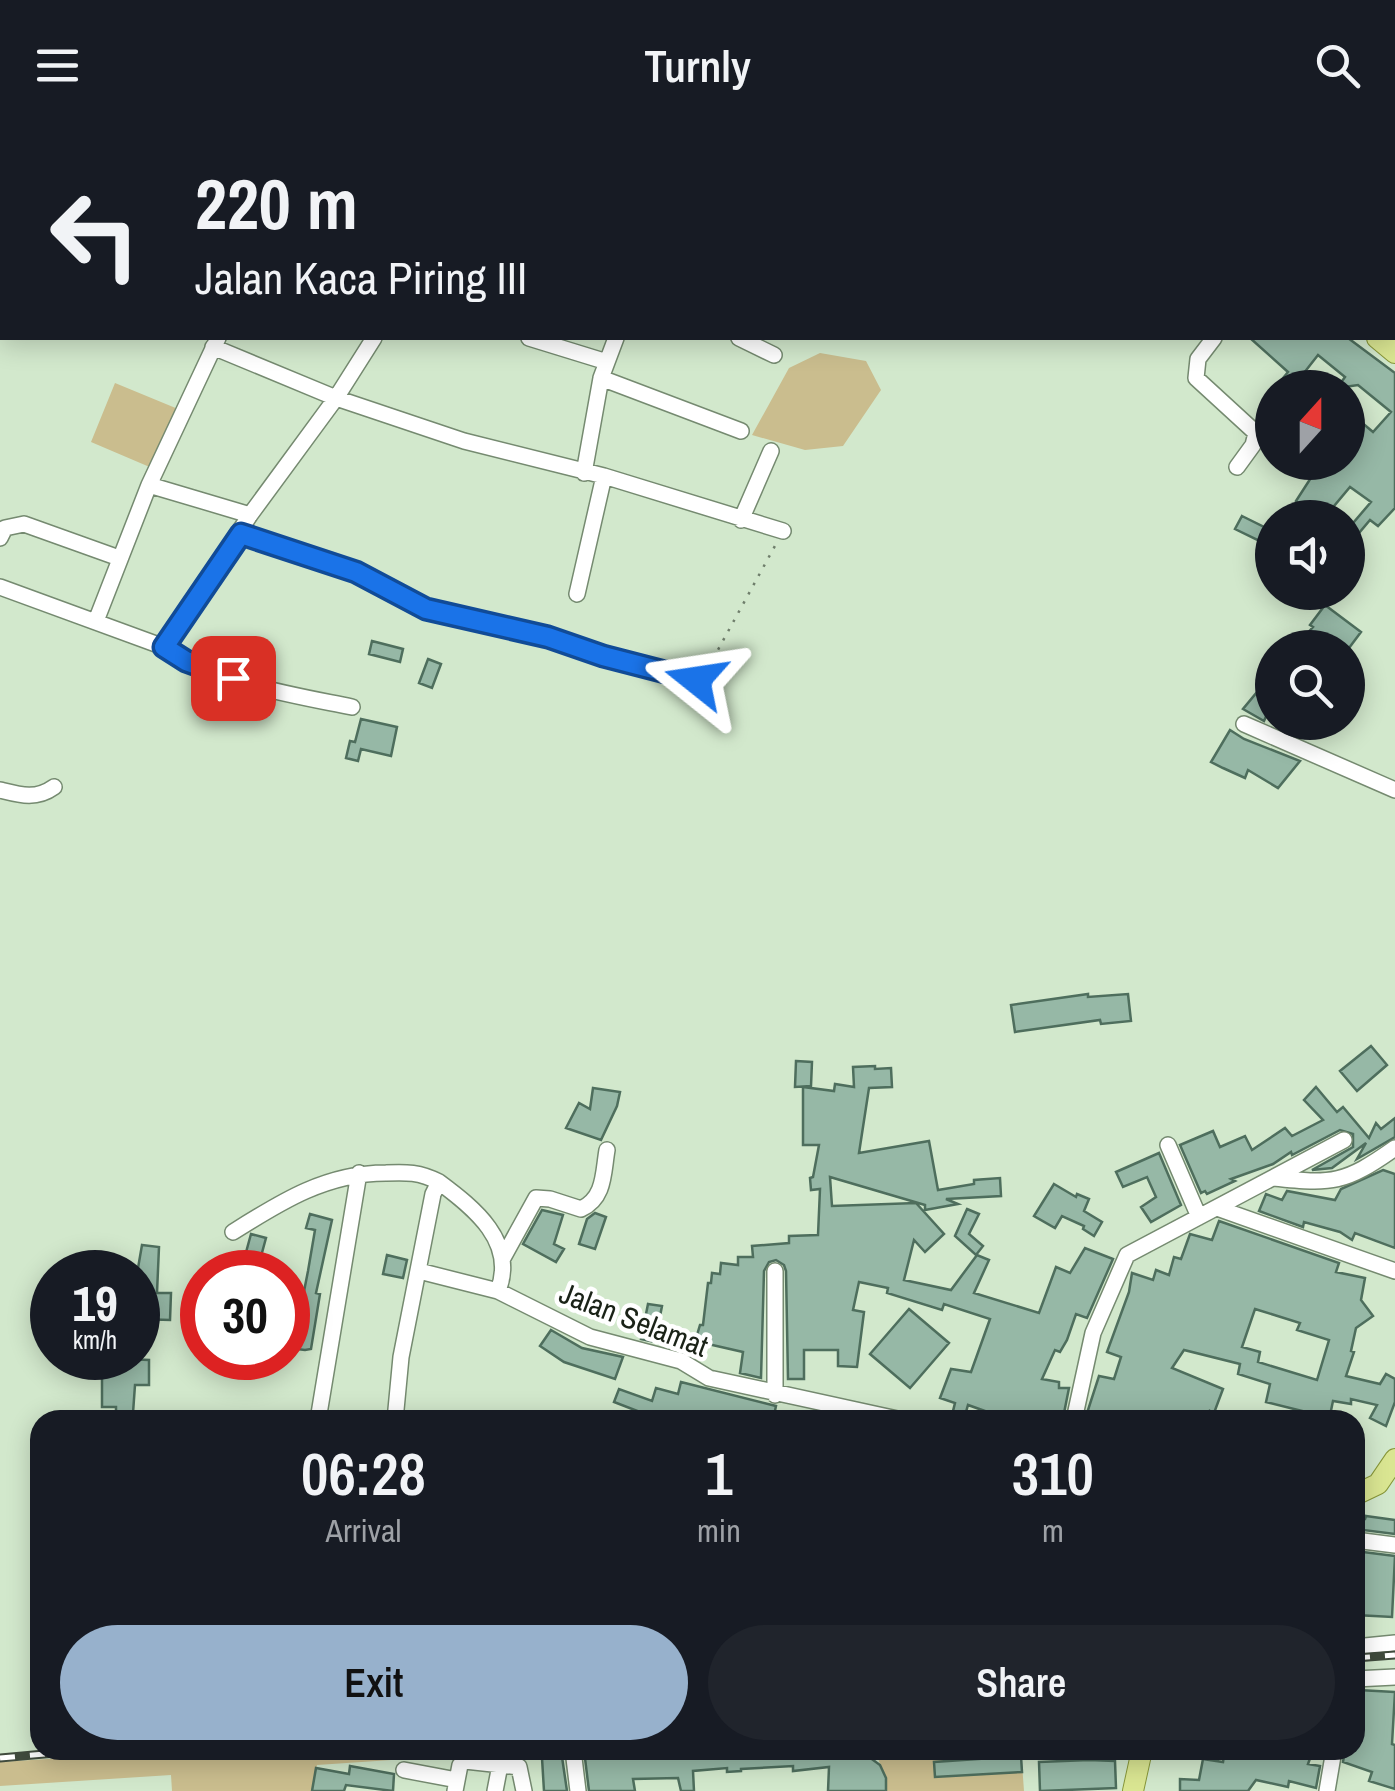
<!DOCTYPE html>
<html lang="en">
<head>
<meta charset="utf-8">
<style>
  body { margin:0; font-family:"Archivo Narrow",sans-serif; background:#20242c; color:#f1f3f6; height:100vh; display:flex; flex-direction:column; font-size:38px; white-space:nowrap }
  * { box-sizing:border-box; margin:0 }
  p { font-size:32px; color:#9ea1a6 }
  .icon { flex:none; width:55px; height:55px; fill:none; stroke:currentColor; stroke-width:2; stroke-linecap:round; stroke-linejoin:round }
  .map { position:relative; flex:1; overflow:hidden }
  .details { position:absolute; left:30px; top:1280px; width:1335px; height:350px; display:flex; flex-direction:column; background:#171b24; border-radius:30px; box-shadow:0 5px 25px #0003 }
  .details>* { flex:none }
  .banner { position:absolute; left:0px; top:0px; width:1395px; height:210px; box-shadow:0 5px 25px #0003; background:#171b24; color:#f1f3f6; overflow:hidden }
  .needle { width:65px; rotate:21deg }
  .buttons { position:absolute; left:1255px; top:240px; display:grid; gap:20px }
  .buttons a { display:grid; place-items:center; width:110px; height:110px; border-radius:50%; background:#171b24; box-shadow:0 5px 25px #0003; font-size:50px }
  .speed { position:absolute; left:30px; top:1120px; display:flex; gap:20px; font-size:50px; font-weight:700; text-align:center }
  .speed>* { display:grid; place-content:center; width:130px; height:130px; border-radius:50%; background:#171b24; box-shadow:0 5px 25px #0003; line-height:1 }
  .speed small { font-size:25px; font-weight:400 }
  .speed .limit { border:15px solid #d22; background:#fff; color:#111 }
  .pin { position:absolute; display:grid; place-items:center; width:85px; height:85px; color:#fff; margin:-42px; border-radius:20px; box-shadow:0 5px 15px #0006 }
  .me { position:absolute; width:110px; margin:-55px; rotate:285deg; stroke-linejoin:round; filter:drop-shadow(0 0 8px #0008) }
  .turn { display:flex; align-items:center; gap:35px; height:210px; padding:0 30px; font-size:45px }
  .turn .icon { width:130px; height:130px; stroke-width:2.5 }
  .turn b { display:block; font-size:70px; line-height:85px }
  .eta { display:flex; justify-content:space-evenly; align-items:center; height:170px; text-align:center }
  .eta b { font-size:60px; font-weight:600; line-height:70px }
  .cta { display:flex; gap:20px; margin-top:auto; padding:20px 30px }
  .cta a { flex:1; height:115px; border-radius:60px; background:#97b1cc; color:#111; font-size:40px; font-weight:600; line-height:115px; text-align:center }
  .cta a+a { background:#20242c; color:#f1f3f6 }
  header { display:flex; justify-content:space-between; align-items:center; height:130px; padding:0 30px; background:#171b24; font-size:45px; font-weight:600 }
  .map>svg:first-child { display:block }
  .green { fill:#cabd8e }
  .building { fill:#96b8a6; stroke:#4e6e5d; stroke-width:2.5; fill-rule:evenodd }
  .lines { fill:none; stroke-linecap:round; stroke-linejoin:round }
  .minor-casing { stroke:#758a70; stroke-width:18 }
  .major-casing { stroke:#879638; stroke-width:22 }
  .path { stroke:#6f7e6b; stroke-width:2.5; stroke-dasharray:2.5 8; stroke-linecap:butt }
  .minor { stroke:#fff; stroke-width:15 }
  .major { stroke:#dae692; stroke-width:20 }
  .rail-casing { stroke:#404b3d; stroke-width:9 }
  .rail { stroke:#fff; stroke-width:5; stroke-dasharray:15; stroke-linecap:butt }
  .route-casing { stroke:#114b97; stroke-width:25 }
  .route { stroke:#1a73e8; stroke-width:18 }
  .labels { text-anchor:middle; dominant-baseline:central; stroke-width:9; stroke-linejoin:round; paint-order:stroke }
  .street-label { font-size:30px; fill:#1a2217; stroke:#fff }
</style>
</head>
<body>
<header><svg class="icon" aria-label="menu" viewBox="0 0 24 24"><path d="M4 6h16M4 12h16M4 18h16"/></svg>Turnly<svg class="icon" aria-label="search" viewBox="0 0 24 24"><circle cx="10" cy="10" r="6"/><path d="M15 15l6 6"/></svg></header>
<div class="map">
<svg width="1395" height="1661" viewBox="0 0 1395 1661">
  <rect width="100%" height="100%" fill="#d2e8cc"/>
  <!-- green -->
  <path class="green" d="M820 223 866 231 881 260 843 316 805 320 752 305 789 238Z
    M115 253 178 279 152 338 91 312Z
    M189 1620H525V1621L317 1635 312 1661H172L171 1645 0 1656V1632Z
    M877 1620H1021L1024 1661H886C886 1645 878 1635 877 1620Z"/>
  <!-- building -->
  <path class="building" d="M1250 208H1348L1395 243V378L1378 396 1370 390 1348 416V399L1371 372 1350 357 1324 388H1307L1311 383 1296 371 1316 340 1306 332H1348V281L1373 302 1391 282 1358 255 1337 258 1345 247 1318 225 1300 248 1312 258H1275L1288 242Z
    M1242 386 1272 401V417L1235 399Z
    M1325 475 1361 502 1349 518H1294L1313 497 1310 495Z
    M372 511 403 519 400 532 369 524Z
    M428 529 441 534 432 558 419 553Z
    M1272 544V573L1264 591 1243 579Z
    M361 589 397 597 391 626 361 619 358 631 346 628 350 611 355 612Z
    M1230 600 1244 609 1300 631 1278 658 1248 640 1245 648 1223 638 1211 632Z
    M1088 864V867L1128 864 1131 891 1101 894 1100 890 1015 902 1011 875Z
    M1371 916 1387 935 1357 961 1340 941Z
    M796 931 812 932 811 956 795 957Z
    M875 936V939L891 938 892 957 869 958 859 1023 929 1011 938 1060 974 1054V1050L1000 1048 1001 1066 946 1069 958 1074 925 1080V1075L830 1047 832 1076 916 1073 944 1104 925 1122 914 1110 904 1150 951 1160 977 1125 989 1130 974 1163 1039 1183 1056 1137 1070 1143 1085 1118 1113 1129 1087 1188 1076 1184 1067 1210 1060 1222 1055 1220 1042 1249 1059 1252V1258H1069L1064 1283H1058L1056 1290H1010L968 1275 964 1289 952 1285 955 1273 940 1268 951 1239 971 1242 990 1189 944 1174 942 1180 887 1163 888 1158 859 1152 853 1180 864 1182 857 1237 838 1236V1220H804V1249H788L786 1141 784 1135 776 1130 769 1132 764 1141 761 1248 740 1243 743 1222 708 1214 707 1218 694 1215 700 1195H703L708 1153H711L712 1143 720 1144 721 1133 738 1135V1127H753L752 1116 789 1113V1106L818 1105 820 1059 811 1060 810 1048 813 1047 819 1015H803V957L834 961 835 954 854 957 853 937Z
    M1316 957 1337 982 1343 977 1369 1008 1376 993 1381 999 1395 988V1007L1357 1029 1366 1013 1332 1038 1312 1040 1353 1017V1004L1340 1000 1292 1025 1291 1022 1273 1034 1231 1049 1235 1051 1207 1064 1205 1061 1201 1063 1180 1015 1213 1001 1220 1017 1245 1006 1252 1020 1285 998 1292 1006 1323 990 1304 970Z
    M593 958 620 962 617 976 601 1010 566 998 579 973 590 979Z
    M1159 1023 1181 1075 1151 1092 1141 1077 1156 1067 1147 1047 1123 1057 1116 1042Z
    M1383 1040 1395 1044V1118L1355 1103 1352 1110 1340 1102 1304 1092 1303 1097 1259 1081 1266 1064 1282 1070 1287 1061 1335 1070 1341 1059Z
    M1054 1054 1076 1067 1077 1064 1089 1069 1084 1081 1102 1092 1094 1106 1083 1099 1084 1096 1062 1086 1055 1098 1034 1086Z
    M967 1079 979 1084 969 1104 983 1116 976 1125 955 1106Z
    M542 1080 563 1085 554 1114 564 1119 556 1132 523 1114Z
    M595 1083 606 1087 595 1119 579 1114 587 1089Z
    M310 1084 332 1090 316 1163 320 1164 311 1219 305 1220 288 1218V1191L298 1192 308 1141 315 1100 306 1098Z
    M1219 1091 1339 1133 1336 1142 1365 1148 1361 1170 1373 1186 1356 1198 1351 1221 1354 1222 1346 1246 1380 1254 1386 1244 1395 1249V1272L1386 1296 1370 1288 1377 1275 1351 1269V1274L1333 1271 1329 1290H1308L1310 1283 1266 1272 1270 1254 1238 1244 1240 1234 1184 1220 1172 1238 1223 1259 1214 1283 1210 1281 1209 1290H1160L1135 1283 1134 1289 1088 1280 1099 1246 1114 1249 1121 1227 1107 1222 1129 1162 1132 1143 1153 1150 1156 1140 1169 1145 1174 1127 1181 1129 1190 1104 1212 1110ZM1255 1179 1300 1193 1297 1200 1329 1210 1317 1250 1258 1232 1260 1222 1242 1217Z
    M251 1104 266 1108 260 1130 245 1126Z
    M142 1115 159 1117 157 1163H171L170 1190 138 1189V1138Z
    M387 1125 407 1130 403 1148 383 1144Z
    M648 1174 662 1176 655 1212 641 1209Z
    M909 1179 949 1213 910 1258 870 1224Z
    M551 1200 582 1218 623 1227 615 1249 564 1232 540 1216Z
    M102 1228 149 1230V1255H135L133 1283 116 1281V1277H102Z
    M681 1252 776 1276 773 1290H731L714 1286 712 1290H652L653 1287 614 1272 619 1259 652 1271 656 1258 678 1264Z
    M1366 1386 1395 1390V1404L1355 1399V1390L1365 1389Z
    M1355 1421 1395 1426 1392 1487 1356 1485Z
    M1358 1560 1395 1562 1392 1614 1395 1615V1659L1369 1651 1372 1642 1343 1632 1345 1620H1355Z
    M584 1620H848V1625L869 1627 880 1635 886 1648V1661H828L829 1637 793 1641V1636L741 1639V1641L727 1642V1638L693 1641 694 1661H681L678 1648 633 1649 635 1661H589Z
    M1225 1620H1313L1308 1634 1320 1636 1316 1658 1289 1651 1288 1657 1256 1650 1248 1661H1180V1649L1199 1650 1203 1629 1223 1632Z
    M1021 1626 1022 1642 935 1647 934 1632Z
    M562 1627 567 1661H544L542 1628Z
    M1089 1630 1115 1631 1116 1658 1040 1661 1039 1632Z
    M350 1636 394 1644 393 1661 346 1655 344 1661H312L316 1638 349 1644Z"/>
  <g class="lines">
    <!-- minor casing -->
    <g class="minor-casing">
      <path id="minor" d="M43 0 52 2
        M347 0 348 2
        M697 0 699 2
        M827 0 831 2
        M114 2 115 0
        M477 2 479 0
        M773 2 775 0
        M1392 25 1395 23
        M529 208 607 232
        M739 208 774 225
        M1214 208 1198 229 1196 248 1256 303 1253 315 1237 337
        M213 217 336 268 464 311 604 346 783 401
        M601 248 741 301
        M584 343 601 248 616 208
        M149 355 250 385
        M741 390 771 321
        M241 403 355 441 426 479 547 507 603 526 696 551
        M0 408 5 398 24 394 119 428
        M0 457 164 517 250 385 336 268 374 208
        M577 464 604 346
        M96 491 149 355 218 208
        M164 517C220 554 288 564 352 577
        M1244 594 1395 660
        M0 660C20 665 36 670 54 657
        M1168 1015 1199 1087
        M1273 1048C1333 1054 1344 1054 1395 1018
        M439 1052C474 1078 517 1112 498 1161
        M1217 1078 1395 1141
        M233 1102C282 1071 327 1043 386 1043 406 1042 420 1042 439 1052L433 1064 401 1227 395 1290
        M503 1128 536 1068 550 1069 581 1079C605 1068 603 1043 607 1020
        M419 1141 498 1161 590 1207 681 1231 709 1248 902 1290
        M775 1265V1141
        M318 1290 359 1043
        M1074 1290 1093 1203 1127 1125 1344 1010
        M1355 1410 1395 1415
        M1355 1517 1395 1513
        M1355 1549 1395 1547
        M573 1620 578 1661
        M404 1640 457 1650
        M455 1661 460 1635 465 1631 519 1637 524 1661
        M495 1661 500 1635
        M1327 1661 1334 1620"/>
    </g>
    <!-- major casing -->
    <g class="major-casing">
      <path id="major" d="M1136 0 1139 2
        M1377 208 1395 223
        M1355 1365 1378 1354 1395 1329
        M1133 1661 1142 1620"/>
    </g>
    <!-- path -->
    <path class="path" d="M708 538 776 414"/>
    <!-- minor -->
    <use href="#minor" class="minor"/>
    <!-- major -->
    <use href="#major" class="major"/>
    <!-- rail casing -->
    <g class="rail-casing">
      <path id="rail" d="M1355 1528 1395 1525
        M0 1628 88 1620"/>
    </g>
    <!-- rail -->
    <use href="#rail" class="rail"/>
  </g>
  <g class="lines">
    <!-- route casing -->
    <g class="route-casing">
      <path id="route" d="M233 548 186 531 164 517 241 404 356 442 426 479 548 507 603 526 696 550"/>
    </g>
    <!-- route -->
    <use href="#route" class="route"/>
  </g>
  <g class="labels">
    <!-- street labels -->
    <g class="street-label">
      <text transform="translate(634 1189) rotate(21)">Jalan Selamat</text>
    </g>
  </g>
</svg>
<div class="buttons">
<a><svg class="needle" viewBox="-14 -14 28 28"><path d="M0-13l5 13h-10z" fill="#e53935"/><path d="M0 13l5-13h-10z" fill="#9ea1a6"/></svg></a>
<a><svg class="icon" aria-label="sound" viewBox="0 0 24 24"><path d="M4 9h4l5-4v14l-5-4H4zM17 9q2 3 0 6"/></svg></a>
<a><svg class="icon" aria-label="search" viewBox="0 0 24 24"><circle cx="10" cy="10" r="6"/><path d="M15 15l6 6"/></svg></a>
</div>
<div class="speed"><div>19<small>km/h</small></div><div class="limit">30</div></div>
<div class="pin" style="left:233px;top:548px;background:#d93025"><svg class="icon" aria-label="arrive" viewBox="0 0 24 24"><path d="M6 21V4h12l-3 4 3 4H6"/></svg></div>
<svg class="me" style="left:696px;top:550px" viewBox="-20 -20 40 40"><path d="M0-17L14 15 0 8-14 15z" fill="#1a73e8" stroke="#fff" stroke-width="4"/></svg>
<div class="banner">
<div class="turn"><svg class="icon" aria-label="left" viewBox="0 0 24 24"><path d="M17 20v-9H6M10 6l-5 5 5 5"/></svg><div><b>220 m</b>Jalan Kaca Piring III</div></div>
</div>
<section class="details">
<div class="eta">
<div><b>06:28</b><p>Arrival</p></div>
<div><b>1</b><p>min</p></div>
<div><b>310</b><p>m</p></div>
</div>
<div class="cta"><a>Exit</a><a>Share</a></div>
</section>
</div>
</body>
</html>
